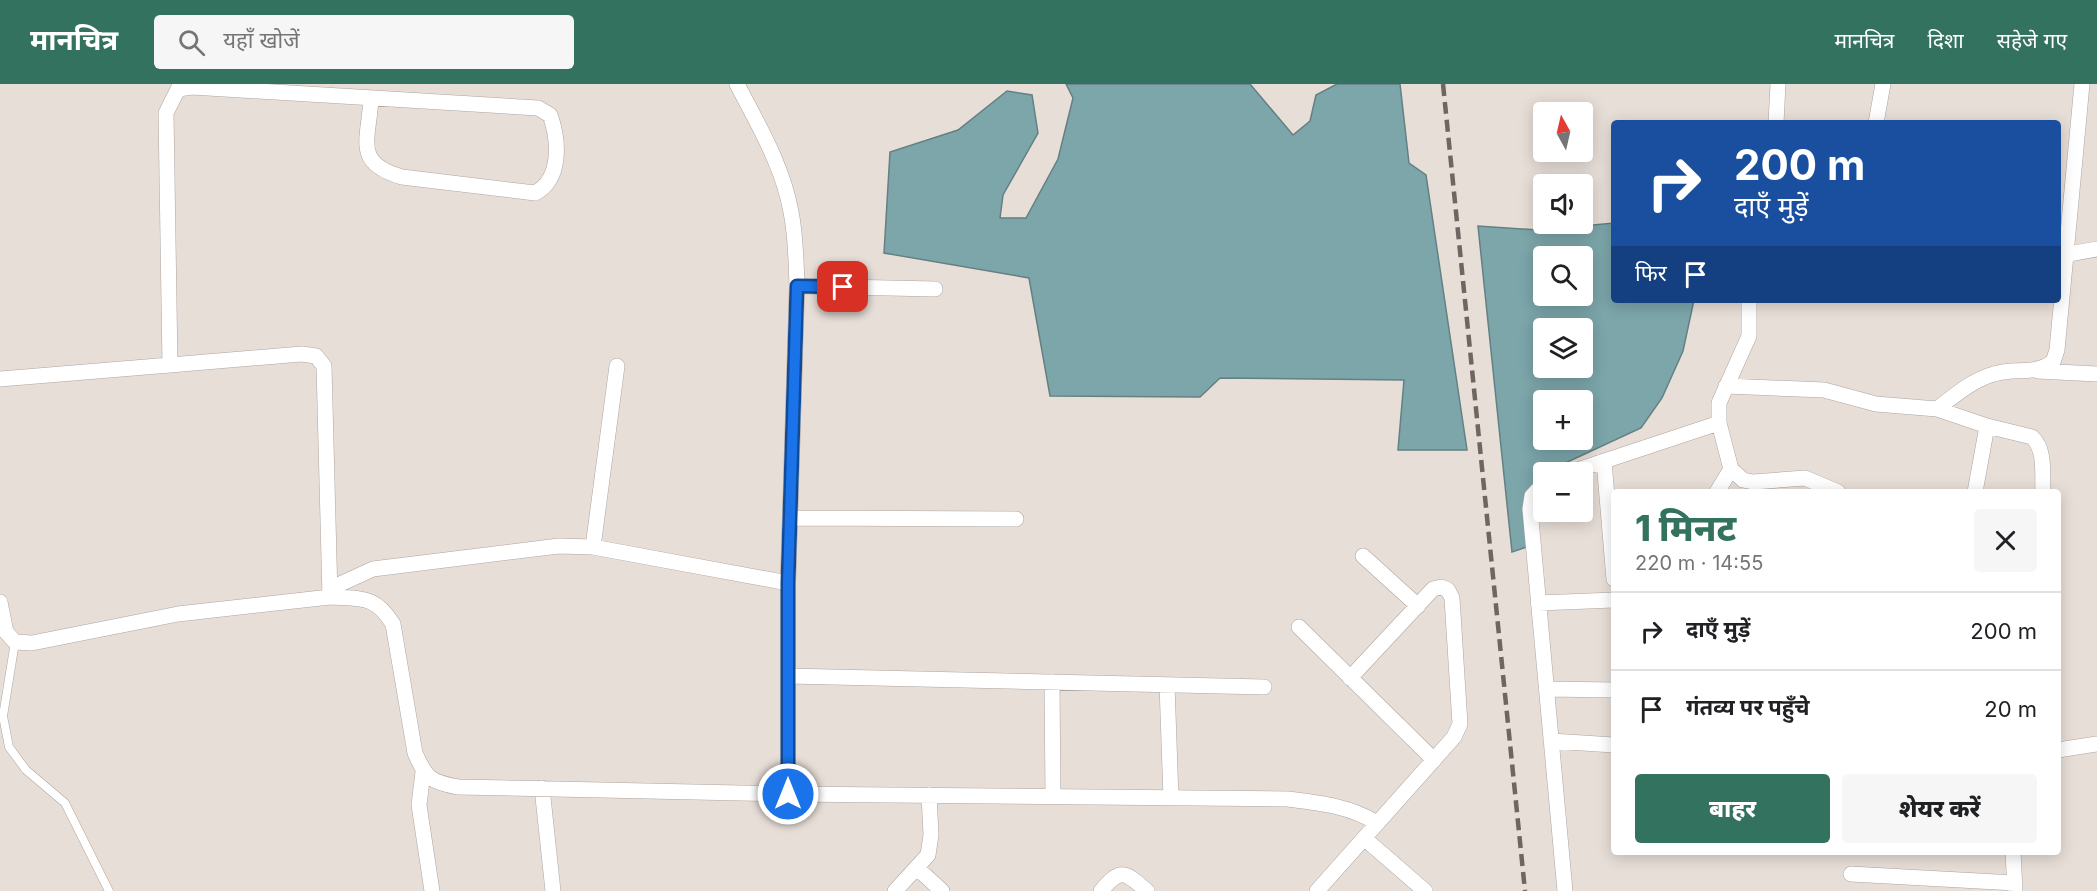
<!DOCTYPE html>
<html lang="hi">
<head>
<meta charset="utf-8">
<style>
  body { margin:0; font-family:Inter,"Noto Sans Devanagari",sans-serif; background:#f6f6f6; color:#202124; height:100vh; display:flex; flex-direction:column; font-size:22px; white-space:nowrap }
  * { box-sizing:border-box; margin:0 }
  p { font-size:20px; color:#757577 }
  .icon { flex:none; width:33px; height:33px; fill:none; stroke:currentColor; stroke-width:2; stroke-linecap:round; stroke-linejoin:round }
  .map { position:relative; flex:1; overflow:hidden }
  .panel { position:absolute; left:1611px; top:405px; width:450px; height:366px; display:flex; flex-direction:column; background:#fff; border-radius:6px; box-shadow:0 3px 15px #0003 }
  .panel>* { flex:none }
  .top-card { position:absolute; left:1611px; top:36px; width:450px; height:183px; border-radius:6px; box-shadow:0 3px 15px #0003; background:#1a4fa0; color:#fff; overflow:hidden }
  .needle { width:39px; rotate:352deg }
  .tools { position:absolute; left:1533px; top:18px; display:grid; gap:12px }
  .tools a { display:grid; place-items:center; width:60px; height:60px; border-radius:6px; background:#fff; box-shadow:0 3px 15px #0003; font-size:30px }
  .pin { position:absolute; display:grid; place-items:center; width:51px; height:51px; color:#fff; margin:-26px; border-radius:12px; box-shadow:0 3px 9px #0006 }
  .me { position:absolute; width:66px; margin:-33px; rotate:0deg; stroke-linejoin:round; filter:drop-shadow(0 0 4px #0008) }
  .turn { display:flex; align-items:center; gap:21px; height:126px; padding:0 24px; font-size:27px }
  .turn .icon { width:78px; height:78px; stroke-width:2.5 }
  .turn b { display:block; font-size:42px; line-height:51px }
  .then { display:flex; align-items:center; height:57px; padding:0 24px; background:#0003; gap:12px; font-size:22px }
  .round { display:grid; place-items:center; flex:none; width:63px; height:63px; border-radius:6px; background:#f6f6f6 }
  .head { display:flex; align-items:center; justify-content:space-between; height:102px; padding:0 24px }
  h1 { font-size:36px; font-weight:800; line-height:45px; color:#33725e }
  .button { display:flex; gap:12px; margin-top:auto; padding:12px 24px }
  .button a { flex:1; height:69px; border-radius:6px; background:#33725e; color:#fff; font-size:24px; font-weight:800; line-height:69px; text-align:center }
  .button a+a { background:#f6f6f6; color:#202124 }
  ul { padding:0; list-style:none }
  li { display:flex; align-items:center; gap:18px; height:78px; padding:0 24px; border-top:2px solid #e0e0e0 }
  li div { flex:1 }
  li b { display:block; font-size:22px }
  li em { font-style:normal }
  header { display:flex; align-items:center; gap:36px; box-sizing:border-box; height:84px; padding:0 30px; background:#33725e; color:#fff }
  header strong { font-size:28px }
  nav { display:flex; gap:33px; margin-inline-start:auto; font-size:21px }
  .search { width:420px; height:54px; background:#f6f6f6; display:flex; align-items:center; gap:15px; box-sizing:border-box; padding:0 21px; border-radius:6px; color:#757577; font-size:22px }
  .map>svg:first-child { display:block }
  .water { fill:#7ca6aa; stroke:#648083; stroke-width:1.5; fill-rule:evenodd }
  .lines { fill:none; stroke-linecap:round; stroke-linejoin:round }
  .lane-casing { stroke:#aea59f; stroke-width:9 }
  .street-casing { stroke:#aea59f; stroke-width:16 }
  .lane { stroke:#fff; stroke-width:8 }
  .street { stroke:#fff; stroke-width:15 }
  .rail { stroke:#6d6764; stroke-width:4.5; stroke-dasharray:12 6; stroke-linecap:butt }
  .route-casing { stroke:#114b97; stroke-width:15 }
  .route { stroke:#1a73e8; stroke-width:10 }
</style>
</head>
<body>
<header>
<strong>मानचित्र</strong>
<div class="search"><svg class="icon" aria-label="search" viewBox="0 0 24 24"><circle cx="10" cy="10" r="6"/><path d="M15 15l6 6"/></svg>यहाँ खोजें</div>
<nav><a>मानचित्र</a><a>दिशा</a><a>सहेजे गए</a></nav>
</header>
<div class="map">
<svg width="2097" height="807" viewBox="0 0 2097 807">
  <rect width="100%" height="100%" fill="#e7ded7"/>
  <!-- water -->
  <path class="water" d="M1066 0H1250L1293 51 1310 37 1316 11 1337 0H1400L1409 79 1426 91 1467 366H1398L1404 296 1220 294 1200 313 1050 312 1029 194 884 169 890 68 958 46 1007 7 1032 11 1038 49 1003 111 1000 134H1026L1058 75 1073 14Z
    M1614 139V216H1694L1683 267 1662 314 1641 344 1535 393 1539 459 1512 468 1478 142 1538 146ZM1544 172H1582V212H1544ZM1544 244H1582V284H1544ZM1544 316H1582V356H1544Z"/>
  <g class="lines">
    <!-- lane casing -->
    <g class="lane-casing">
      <path id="lane" d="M15 558 3 632 9 663 26 686 65 719 109 807"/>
    </g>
    <!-- street casing -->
    <g class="street-casing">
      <path id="street" d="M737 0C758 41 783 82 791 128 796 152 796 178 797 202L788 499V710L1288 715C1320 719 1349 722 1377 739
        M1776 39 1778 0
        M1876 39 1883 0
        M2058 172 2097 165
        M797 202 935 205
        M1749 216V252L1719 319V339L1731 385 1743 396 1753 398 1805 394 1838 408
        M170 281 302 270 316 272 324 282 330 513C362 515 375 511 393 540L415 669C426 694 430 698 458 703L788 710
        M2038 287 2097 290
        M0 295 170 281 166 29 178 5 192 3 538 24 550 31C559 56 562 95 535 109L402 93C354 79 368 58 371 16
        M1726 302 1824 306 1876 320 1937 325 1987 342 1975 408
        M1937 325C1954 312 1972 296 1994 290 2016 283 2033 292 2053 278L2057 266 2082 0
        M1987 342 2032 353C2046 366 2042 390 2043 408
        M1604 377 1614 495
        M1571 388 1719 339
        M1544 399 1532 412 1530 425 1565 807
        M1717 408 1731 385
        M790 434 1016 435
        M593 463 617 282
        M1363 472 1418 522
        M0 518 6 548 15 558 32 559 178 530 330 513 338 501 373 485 559 462 593 463 788 499
        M1538 519 1614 516
        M1299 543 1434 676
        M788 592 1264 603
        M1052 598 1053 713
        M1167 601 1171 714
        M1546 605 1614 606
        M1551 657 1614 661
        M2058 666 2097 660
        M423 688 419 721 432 807
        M542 704 553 807
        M1364 754 1425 807
        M2013 768 2015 807
        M917 784 942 807
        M1851 790 2015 799
        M895 807 928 771 931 751 929 711
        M1101 807C1121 783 1125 788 1147 807
        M1317 807 1454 653 1460 640 1452 514 1448 506 1441 503 1433 505 1350 594"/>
    </g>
    <!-- lane -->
    <use href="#lane" class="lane"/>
    <!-- street -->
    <use href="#street" class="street"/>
    <!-- rail -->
    <path class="rail" d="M1443 0 1525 807"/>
  </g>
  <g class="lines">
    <!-- route casing -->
    <g class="route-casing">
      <path id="route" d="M788 710V499L797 202 843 203"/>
    </g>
    <!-- route -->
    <use href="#route" class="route"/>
  </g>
</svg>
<div class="tools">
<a><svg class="needle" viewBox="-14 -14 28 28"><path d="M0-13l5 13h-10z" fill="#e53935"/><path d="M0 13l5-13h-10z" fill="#757577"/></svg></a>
<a><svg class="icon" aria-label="sound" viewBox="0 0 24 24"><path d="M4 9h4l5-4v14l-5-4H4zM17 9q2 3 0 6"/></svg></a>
<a><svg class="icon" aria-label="search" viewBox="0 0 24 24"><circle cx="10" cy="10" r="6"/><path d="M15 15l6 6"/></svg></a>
<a><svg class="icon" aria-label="layers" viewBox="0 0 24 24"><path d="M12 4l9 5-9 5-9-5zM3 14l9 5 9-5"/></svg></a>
<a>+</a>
<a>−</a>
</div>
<div class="pin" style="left:843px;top:203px;background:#d93025"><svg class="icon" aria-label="arrive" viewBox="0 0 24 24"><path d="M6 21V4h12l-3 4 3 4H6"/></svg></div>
<svg class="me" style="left:788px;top:710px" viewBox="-20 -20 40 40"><circle r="17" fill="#1a73e8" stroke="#fff" stroke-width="3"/><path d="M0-11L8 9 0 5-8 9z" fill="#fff"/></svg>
<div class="top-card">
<div class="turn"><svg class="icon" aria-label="right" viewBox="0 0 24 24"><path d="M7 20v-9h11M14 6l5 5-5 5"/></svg><div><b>200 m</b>दाएँ मुड़ें</div></div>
<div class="then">फिर<svg class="icon" aria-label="arrive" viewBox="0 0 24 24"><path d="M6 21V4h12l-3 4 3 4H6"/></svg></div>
</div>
<section class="panel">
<div class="head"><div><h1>1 मिनट</h1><p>220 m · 14:55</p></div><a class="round"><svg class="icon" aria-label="close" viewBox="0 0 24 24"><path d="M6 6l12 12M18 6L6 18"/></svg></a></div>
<ul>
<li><svg class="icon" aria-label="right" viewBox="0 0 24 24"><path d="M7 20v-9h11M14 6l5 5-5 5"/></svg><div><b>दाएँ मुड़ें</b></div><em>200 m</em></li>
<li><svg class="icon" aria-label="arrive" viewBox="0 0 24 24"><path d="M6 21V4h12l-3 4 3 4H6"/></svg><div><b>गंतव्य पर पहुँचे</b></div><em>20 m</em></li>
</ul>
<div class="button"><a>बाहर</a><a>शेयर करें</a></div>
</section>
</div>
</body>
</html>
